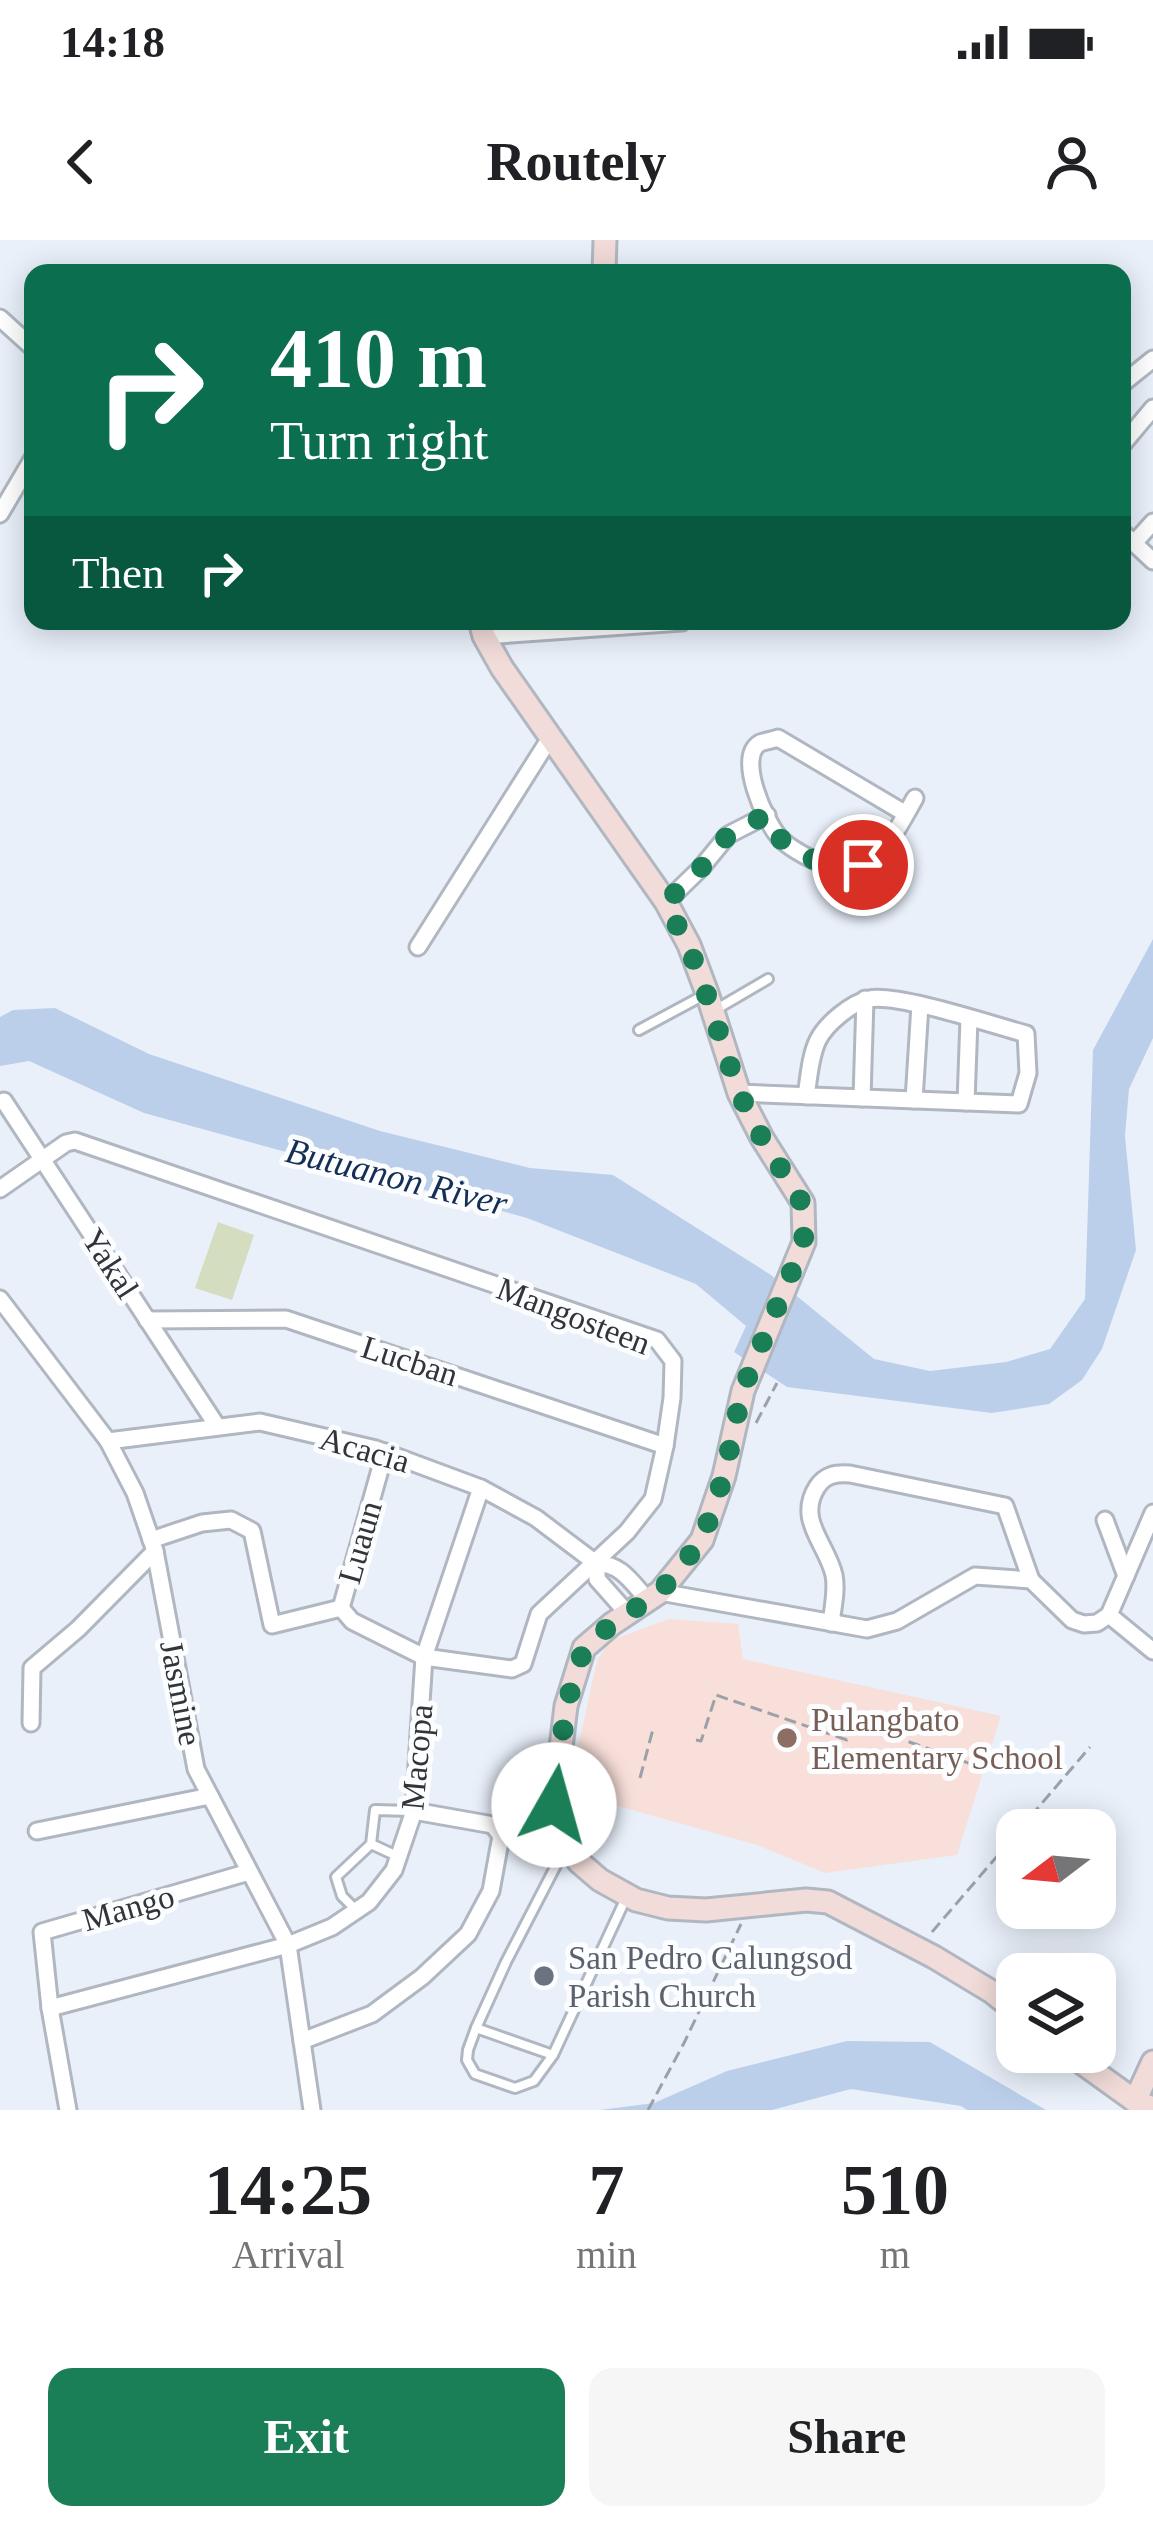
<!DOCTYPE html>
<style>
:root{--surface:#fff;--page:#f6f6f6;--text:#202124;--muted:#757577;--accent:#1a7e57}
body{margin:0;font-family:"Times New Roman",serif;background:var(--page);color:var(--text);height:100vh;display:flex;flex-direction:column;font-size:45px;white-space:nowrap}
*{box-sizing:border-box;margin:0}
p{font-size:39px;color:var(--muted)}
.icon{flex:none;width:66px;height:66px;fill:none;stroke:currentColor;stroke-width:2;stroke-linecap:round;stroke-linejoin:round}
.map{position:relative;height:1870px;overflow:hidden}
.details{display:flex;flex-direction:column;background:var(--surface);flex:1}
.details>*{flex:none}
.hud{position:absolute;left:24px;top:24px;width:1107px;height:366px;border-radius:24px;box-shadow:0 6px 30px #0003;background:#0b6e4f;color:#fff;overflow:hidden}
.needle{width:78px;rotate:254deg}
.buttons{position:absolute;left:996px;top:1569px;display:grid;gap:24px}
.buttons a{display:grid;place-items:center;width:120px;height:120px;border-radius:24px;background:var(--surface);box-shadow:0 6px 30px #0003;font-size:60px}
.pin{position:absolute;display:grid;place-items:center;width:102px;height:102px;color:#fff;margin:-51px;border:6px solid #fff;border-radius:50%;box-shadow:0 3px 12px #0007}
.me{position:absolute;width:132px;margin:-66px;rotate:7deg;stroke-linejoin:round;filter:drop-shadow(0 0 9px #0008)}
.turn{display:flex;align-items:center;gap:42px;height:252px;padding:0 48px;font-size:54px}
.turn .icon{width:156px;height:156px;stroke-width:2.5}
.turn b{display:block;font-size:84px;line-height:102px}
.then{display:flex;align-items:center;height:114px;padding:0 48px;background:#0003;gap:24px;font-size:45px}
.eta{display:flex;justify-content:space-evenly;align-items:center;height:204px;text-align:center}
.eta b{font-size:72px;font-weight:700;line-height:84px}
.primary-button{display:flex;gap:24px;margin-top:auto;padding:24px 48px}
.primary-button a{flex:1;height:138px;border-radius:24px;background:var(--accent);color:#fff;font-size:48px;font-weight:700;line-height:138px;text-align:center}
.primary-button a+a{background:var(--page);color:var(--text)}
.status{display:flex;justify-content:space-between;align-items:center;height:84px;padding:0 60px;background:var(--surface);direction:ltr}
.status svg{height:33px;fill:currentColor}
header{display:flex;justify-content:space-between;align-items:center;height:156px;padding:0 48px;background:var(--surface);font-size:54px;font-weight:700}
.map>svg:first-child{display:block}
</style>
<div class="status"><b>14:18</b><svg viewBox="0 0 49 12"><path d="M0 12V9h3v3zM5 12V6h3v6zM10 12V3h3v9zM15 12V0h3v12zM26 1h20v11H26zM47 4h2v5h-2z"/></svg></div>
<header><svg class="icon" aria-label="back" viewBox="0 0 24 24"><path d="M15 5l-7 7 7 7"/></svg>Routely<svg class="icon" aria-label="person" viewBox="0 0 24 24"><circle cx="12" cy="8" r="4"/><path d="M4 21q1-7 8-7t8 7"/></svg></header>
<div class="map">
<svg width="1153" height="1870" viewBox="0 0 1153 1870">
<rect width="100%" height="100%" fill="#e9f0fa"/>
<path fill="#f9dfda" d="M669,1379L738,1384L743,1419L1001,1476L957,1615L825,1633L757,1605L568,1552L597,1421L609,1401Z"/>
<path fill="#d4ddc0" d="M218,982L254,995L232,1060L195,1048Z"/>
<g fill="#bccfea">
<path d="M1153,699V798L1129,849L1125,896L1136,1010L1102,1109L1082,1140L1049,1164L992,1173L787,1147L734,1112L746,1086L696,1044L527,978L144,873L29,821L0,826V777L13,770L55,768L149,814L380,891L530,928L613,935L771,1035L874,1119L930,1131L1006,1122L1050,1109L1085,1059L1093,810Z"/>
<path d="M847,1801L930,1802L1046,1870H967L961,1866L851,1849L772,1870H600L654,1863L727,1831Z"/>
</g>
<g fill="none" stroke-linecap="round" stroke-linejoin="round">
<defs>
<g id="lane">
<path d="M715,770L768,739"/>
<path d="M639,790L706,754"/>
<path d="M371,1604L397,1616"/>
<path d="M565,1608L506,1722L476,1788L468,1810L467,1820L475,1834L515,1848L534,1841L553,1815L626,1658"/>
<path d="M357,1671L342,1656L336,1637L371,1604L375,1570L411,1571"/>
<path d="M476,1788L553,1815"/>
</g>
<g id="street">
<path d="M0,78L33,108"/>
<path d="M1122,144L1153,119"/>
<path d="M1122,205L1153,168"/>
<path d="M0,274L33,218"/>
<path d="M1122,292L1153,321"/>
<path d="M1135,302L1153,282"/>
<path d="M484,396L682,382"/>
<path d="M906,574L778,498C776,499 762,502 760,503C736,517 765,581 779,597C789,609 830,631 846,631C852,631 858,628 864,625C887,612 902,581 915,558"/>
<path d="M666,662L701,628L728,595L767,575"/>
<path d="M418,707L550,498"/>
<path d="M739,853L1019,864L1028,833L1026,794C993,785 897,753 869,759C851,763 826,784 818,800C810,816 809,838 806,856"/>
<path d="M862,858L865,759"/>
<path d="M914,860L920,765"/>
<path d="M4,861L217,1186"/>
<path d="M966,862L969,779"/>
<path d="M0,949L66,903L75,901L657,1100L673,1121L672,1158L665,1206L653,1259L627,1292L539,1374L523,1424L512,1429L424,1417L352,1381L341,1368L385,1212"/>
<path d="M0,1059L108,1201L135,1253L155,1311L196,1529L288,1705L312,1870"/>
<path d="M147,1080L286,1079L665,1206"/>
<path d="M108,1201L260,1182L376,1209L481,1248L536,1278L597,1324"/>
<path d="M1105,1280L1126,1336"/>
<path d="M151,1300L202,1283L231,1280L252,1291L272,1385L341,1368"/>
<path d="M597,1324C621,1323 632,1343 647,1359"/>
<path d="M597,1324V1339L628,1374"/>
<path d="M660,1352L867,1389L897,1381L975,1336L1031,1340L1072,1380L1084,1384L1097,1383L1109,1375L1153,1273"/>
<path d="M1109,1375L1153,1411"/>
<path d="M831,1383C833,1367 837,1350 834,1335C827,1304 796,1280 817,1247C825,1235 835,1233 850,1234L1005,1266L1031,1340"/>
<path d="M31,1483L32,1428L78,1389L155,1311"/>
<path d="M37,1591L210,1556"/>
<path d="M50,1768L288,1705L332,1687L369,1662L394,1630L414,1571L424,1417L481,1248"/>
<path d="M302,1801L372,1774L422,1737L468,1694L491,1651L501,1596L493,1585L414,1571"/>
<path d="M68,1870L50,1768L42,1692L249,1632"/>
</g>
<g id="secondary">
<path d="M604,33L605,0"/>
<path d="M480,381L484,396L502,428L666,662L689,705L707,753L739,853L762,898L803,963L804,1002L743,1151L724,1236L702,1300L660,1352L612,1384L584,1408L566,1466L554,1565L560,1595L579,1622L600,1640L636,1660L668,1668L706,1670L806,1660L828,1662L934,1717L992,1752L1017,1772"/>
<path d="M1067,1812L1135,1861L1153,1868"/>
<path d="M1135,1861L1153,1822"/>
</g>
</defs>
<use href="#lane" stroke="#b0b7c1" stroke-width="14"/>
<use href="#street" stroke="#b0b7c1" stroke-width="21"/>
<use href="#secondary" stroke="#b0b7c1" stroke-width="27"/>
<g stroke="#9ba1a8" stroke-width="3" stroke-dasharray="12 6" stroke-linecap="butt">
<path d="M756,1183L777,1143"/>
<path d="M696,1500L701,1501L716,1455L847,1500L853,1482L977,1526"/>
<path d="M640,1538L653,1489"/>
<path d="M1019,1590L1090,1507"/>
<path d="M932,1692L1017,1593"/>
<path d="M648,1870L684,1803L741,1684"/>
</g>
<use href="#lane" stroke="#fff" stroke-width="8"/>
<use href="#street" stroke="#fff" stroke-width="15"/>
<use href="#secondary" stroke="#f2dcd9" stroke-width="21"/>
</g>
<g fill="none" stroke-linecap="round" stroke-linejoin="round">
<path stroke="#1a7e57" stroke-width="21" stroke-dasharray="0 37.8" d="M554,1565L566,1466L584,1408L612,1384L660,1352L702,1300L724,1236L742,1151L804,1002L802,963L762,898L739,853L698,729L666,662L701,628L728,595L766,575L777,596L788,605L820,623L845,631L863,625"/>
</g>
<circle fill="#8d6e63" stroke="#fbfdff" stroke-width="4.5" cx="787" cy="1498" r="12"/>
<circle fill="#6b7280" stroke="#fbfdff" stroke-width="4.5" cx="544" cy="1736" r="12"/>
<g text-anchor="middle" stroke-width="10" stroke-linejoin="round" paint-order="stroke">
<g font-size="33" fill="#313438" stroke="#fbfdff">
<text transform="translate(111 1023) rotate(57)" y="12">Yakal</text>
<text transform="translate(574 1075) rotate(21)" y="12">Mangosteen</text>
<text transform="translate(410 1120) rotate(18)" y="12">Lucban</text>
<text transform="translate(365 1209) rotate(16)" y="12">Acacia</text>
<text transform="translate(359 1302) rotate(-74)" y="12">Luaun</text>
<text transform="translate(182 1453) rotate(79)" y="12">Jasmine</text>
<text transform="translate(416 1517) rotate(-85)" y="12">Macopa</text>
<text transform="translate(128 1667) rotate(-16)" y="12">Mango</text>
</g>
<g font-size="33" fill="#785e54" stroke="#fbfdff" text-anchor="start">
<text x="811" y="1491">Pulangbato<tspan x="811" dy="38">Elementary School</tspan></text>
</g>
<g font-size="33" fill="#5b616d" stroke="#fbfdff" text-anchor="start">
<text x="568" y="1729">San Pedro Calungsod<tspan x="568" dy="38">Parish Church</tspan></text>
</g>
<g font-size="36" font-style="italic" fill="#152f54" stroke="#fbfdff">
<text transform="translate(397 936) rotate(14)" y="13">Butuanon River</text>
</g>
</g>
</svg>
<div class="buttons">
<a><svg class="needle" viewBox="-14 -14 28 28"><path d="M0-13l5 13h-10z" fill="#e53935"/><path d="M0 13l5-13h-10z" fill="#757577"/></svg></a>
<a><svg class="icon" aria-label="layers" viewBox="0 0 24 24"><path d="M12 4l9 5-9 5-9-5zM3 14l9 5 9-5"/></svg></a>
</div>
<div class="pin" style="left:863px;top:625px;background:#d93025"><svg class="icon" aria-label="arrive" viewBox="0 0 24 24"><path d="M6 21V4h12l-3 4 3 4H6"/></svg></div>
<svg class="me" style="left:554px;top:1565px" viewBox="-20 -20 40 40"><circle r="19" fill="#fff"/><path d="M0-13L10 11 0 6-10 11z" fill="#1a7e57"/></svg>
<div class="hud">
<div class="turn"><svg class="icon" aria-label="right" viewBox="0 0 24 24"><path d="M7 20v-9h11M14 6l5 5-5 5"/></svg><div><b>410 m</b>Turn right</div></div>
<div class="then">Then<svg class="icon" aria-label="right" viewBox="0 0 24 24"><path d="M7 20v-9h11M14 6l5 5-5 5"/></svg></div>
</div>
</div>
<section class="details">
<div class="eta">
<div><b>14:25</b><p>Arrival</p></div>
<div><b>7</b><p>min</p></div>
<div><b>510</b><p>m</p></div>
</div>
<div class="primary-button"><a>Exit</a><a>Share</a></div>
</section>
